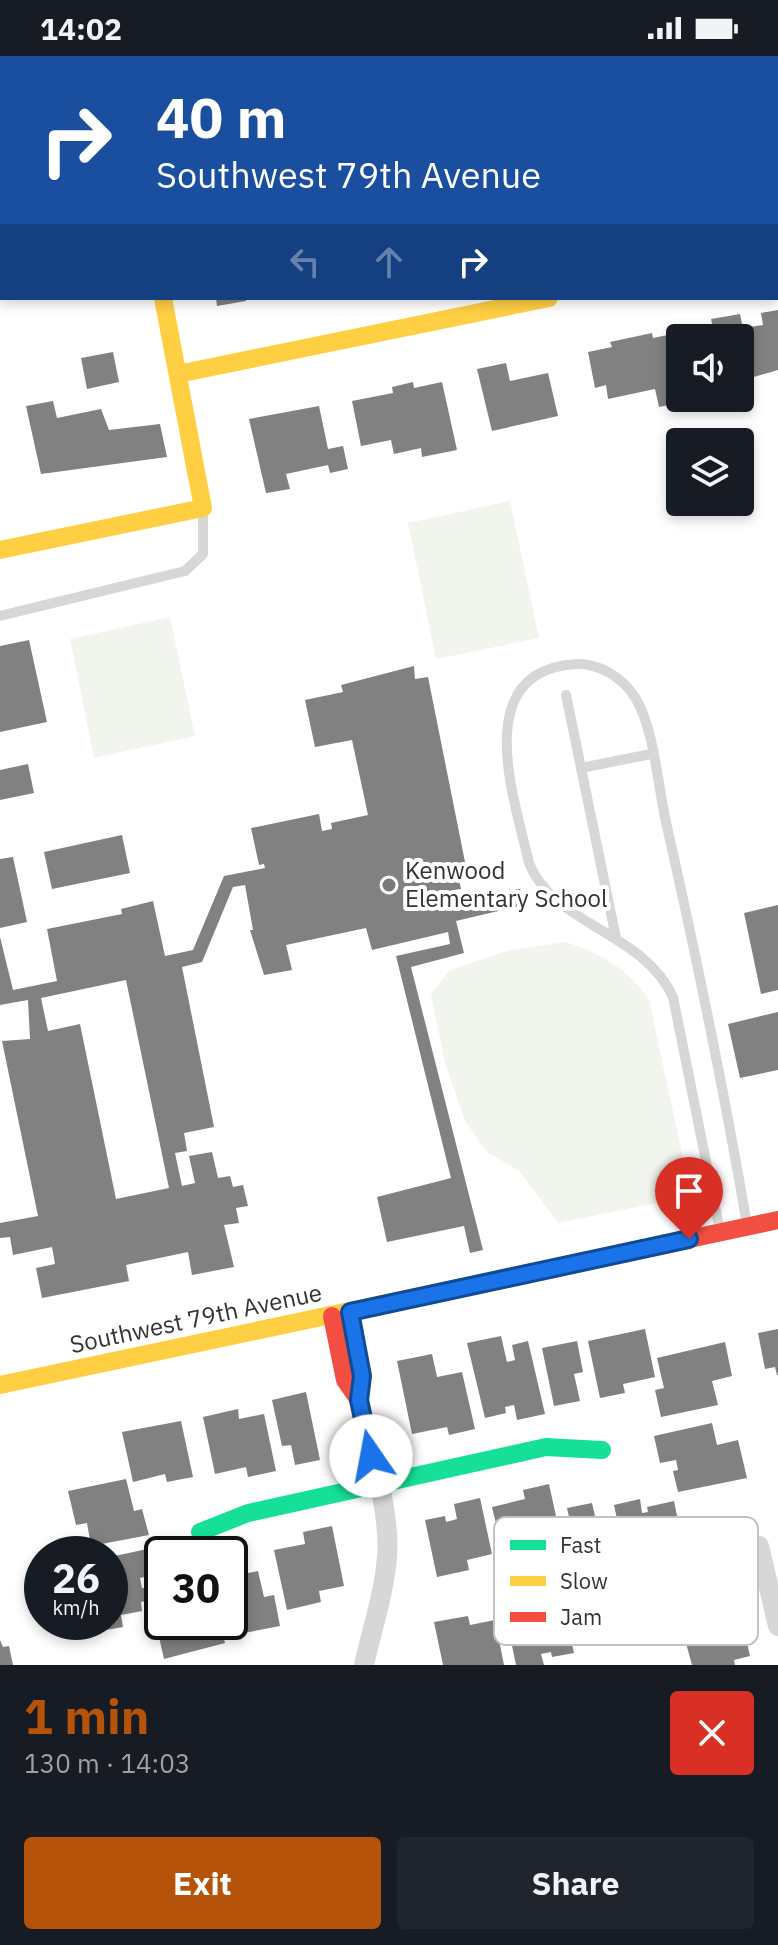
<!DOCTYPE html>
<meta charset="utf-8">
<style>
:root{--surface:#171b24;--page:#20242c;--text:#f1f3f6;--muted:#9ea1a6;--accent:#b45309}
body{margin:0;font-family:"IBM Plex Sans",sans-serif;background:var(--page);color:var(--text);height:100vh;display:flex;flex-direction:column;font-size:30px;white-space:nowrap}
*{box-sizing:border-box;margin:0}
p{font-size:26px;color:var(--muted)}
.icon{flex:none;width:44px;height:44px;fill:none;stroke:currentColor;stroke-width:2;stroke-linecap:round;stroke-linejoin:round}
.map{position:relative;height:1609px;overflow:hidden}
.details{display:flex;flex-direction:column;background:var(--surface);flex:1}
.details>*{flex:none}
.hud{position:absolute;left:0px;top:0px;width:778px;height:244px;box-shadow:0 4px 12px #0003;background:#1a4fa0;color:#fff;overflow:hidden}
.fabs{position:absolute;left:666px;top:268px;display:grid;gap:16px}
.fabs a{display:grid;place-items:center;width:88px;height:88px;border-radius:8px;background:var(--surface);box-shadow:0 4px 12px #0003;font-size:40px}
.speed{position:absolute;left:24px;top:1480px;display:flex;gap:16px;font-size:40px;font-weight:700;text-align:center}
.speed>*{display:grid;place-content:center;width:104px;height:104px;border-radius:50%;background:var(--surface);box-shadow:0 4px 12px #0003;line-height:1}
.speed small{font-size:20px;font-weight:400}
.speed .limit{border:4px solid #111;border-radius:12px;background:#fff;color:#111}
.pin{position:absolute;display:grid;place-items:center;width:68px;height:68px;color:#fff;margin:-82px -34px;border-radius:50% 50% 50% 0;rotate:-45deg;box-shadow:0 0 8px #0007}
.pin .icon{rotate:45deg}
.me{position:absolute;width:88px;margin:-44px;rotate:348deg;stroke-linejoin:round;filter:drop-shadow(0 0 6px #0008)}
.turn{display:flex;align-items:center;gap:28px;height:168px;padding:0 24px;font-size:36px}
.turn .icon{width:104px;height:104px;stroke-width:2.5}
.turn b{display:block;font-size:56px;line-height:68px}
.lanes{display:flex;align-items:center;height:76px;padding:0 24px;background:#0003;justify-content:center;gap:40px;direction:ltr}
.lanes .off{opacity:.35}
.round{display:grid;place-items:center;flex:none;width:84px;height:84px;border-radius:8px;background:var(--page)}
.summary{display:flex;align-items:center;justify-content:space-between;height:136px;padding:0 24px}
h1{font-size:48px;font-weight:700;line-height:60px;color:var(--accent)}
.button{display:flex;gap:16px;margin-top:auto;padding:16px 24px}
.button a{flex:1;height:92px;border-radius:8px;background:var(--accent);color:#fff;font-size:32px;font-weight:700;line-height:92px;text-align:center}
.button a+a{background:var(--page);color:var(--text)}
.status{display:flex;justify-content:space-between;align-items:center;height:56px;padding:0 40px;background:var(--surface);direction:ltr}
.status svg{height:22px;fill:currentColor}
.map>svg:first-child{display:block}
</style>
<div class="status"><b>14:02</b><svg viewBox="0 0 49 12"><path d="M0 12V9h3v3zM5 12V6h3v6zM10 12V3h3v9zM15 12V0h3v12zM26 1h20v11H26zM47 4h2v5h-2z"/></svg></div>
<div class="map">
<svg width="778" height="1609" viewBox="0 0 778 1609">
<rect width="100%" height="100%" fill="#fff"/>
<g fill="#f1f5ed">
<path d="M510,445L539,582L436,603L408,467Z"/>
<path d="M170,561L195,680L94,702L70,583Z"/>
<path d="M566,886C600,897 629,914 649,943L691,1140L558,1167L519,1115L487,1096L465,1065L445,1007L431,938L450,914L507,895Z"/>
</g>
<g fill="#818181" fill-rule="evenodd">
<path d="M216,242H246V245L217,250Z"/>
<path d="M778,254V314L740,325V282H715L711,263L740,258L743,272L763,269L761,257Z"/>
<path d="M652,277L653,282L673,278L680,313V342L687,345L659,351L655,333L608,343L606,329L595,332L588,296L612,291L610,286Z"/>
<path d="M113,296L119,326L87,333L81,302Z"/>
<path d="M506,307L510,325L548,317L558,360L492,375L477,313Z"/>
<path d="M413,326L414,332L442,326L457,394L422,401L421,392L394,398L391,384L361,390L352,345L393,337L392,331Z"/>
<path d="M53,345L57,362L101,353L109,374L160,368L167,401L41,418L26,350Z"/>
<path d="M319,350L328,393L343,390L348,413L330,417L328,409L286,418L290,433L266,437L249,363Z"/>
<path d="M29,584L47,666L0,676V590Z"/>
<path d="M414,610L415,623L428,621L467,816L458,818L461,833L454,834L456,845L520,833L528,848L456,865L464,897L411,911L483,1194L470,1197L464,1170L387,1186L377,1141L451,1122L396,900L450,888L448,876L372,894L366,872L286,889L292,914L264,919L250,874H253L245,829L233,831L202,906L182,911L214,1071L184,1077L187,1095L175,1097L182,1130L195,1127L189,1100L212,1096L218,1122L230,1120L233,1131L243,1129L248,1150L236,1152L239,1167L224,1169L234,1211L192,1219L188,1196L126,1209L129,1225L42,1242L36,1212L55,1208L52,1191L13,1199L10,1181L0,1182V1167L38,1160L2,985L30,983L28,944L0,949V881L13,934L57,925L47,873L122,858L121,853L153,845L165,900L193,894L224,820L265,812L264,808L259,809L251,772L319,758L322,775L332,773L331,767L368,759L352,684L315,691L305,644L343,636L341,629ZM126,924L169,1132L116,1143L80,968L48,975L41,942Z"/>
<path d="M28,708L34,737L0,744V714Z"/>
<path d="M122,779L130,817L52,833L44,796Z"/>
<path d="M13,801L27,866L0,872V803Z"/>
<path d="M778,849V934L761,938L744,857Z"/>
<path d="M778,956V1014L740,1022L728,968Z"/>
<path d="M645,1273L655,1321L623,1328L625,1337L600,1342L588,1285Z"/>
<path d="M778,1273V1319H777L775,1311L765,1313L758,1277Z"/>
<path d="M501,1280L507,1306L515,1304L512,1289L528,1285L545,1358L517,1364L514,1349L505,1351L506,1357L485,1362L467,1287Z"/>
<path d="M577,1285L583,1316L574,1318L580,1345L554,1350L542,1292Z"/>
<path d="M725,1286L732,1320L712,1325L718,1349L661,1361L655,1334L664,1332L657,1302Z"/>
<path d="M432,1298L437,1321L462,1316L475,1373L449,1379L447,1371L412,1378L397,1305Z"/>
<path d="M306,1336L320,1404L295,1409L291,1389L282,1390L272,1344Z"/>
<path d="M238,1353L239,1363L264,1358L276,1415L248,1421L246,1411L215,1418L203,1361Z"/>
<path d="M181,1365L193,1421L167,1426L165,1418L133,1426L122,1376Z"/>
<path d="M712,1367L717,1389L738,1384L747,1422L678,1436L673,1415L678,1414L676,1404L660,1407L654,1380Z"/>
<path d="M126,1423L134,1455L142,1453L149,1479L91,1490L87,1467L76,1469L68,1435Z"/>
<path d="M549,1428L561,1483L536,1490L541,1513L509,1521L492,1451L525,1443L523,1434Z"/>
<path d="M480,1442L492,1498L467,1504L469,1514L437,1521L425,1464L445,1460L446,1466L457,1463L454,1448Z"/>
<path d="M640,1443L642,1457L648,1456L647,1451L674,1445L684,1494L656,1500L659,1512L629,1519L614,1449Z"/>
<path d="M592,1447L598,1473L607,1472L614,1503L580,1510L567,1452Z"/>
<path d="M332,1470L344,1530L319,1535L321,1546L287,1554L274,1494L305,1488L303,1476Z"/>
<path d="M152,1492L158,1518L140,1522L142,1532L149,1531L152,1544L141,1546L142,1555L121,1559L123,1571L100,1575L98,1566H110V1501Z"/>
<path d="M258,1515L264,1541L274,1539L280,1570L244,1577L232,1520Z"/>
<path d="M559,1528L574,1597L552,1601L551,1596L541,1598L544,1609H516L506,1561L525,1557L520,1537Z"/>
<path d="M162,1553V1566H220L225,1587L164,1603L153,1555Z"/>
<path d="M468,1560L470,1569L495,1564L504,1609H443L434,1566Z"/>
<path d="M744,1574L750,1600L734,1604L735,1609H692L686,1587Z"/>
<path d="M0,1584L3,1591L9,1590L13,1609H0Z"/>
</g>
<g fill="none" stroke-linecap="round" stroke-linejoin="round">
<g stroke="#d7d7d7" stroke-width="10">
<path d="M0,560L185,515L203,498V456"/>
<path d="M566,639L616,882"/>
<path d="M581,712L651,698"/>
<path d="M720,1175L673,941C643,875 554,870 529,807C515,744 468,615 576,608C599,607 624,622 636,643C654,673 658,730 666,766C696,899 724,1034 747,1169"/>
</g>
<g stroke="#d7d7d7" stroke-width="20">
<path d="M114,0L115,2"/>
<path d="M727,0L728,2"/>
<path d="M192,2L201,0"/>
<path d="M0,129H2"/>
<path d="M359,1344C369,1391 391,1454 387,1501C384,1538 372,1573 364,1609"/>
<path d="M759,1490L778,1570"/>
</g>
<path stroke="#16e098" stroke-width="18" d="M200,1476L248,1457L546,1391L602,1394"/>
<g stroke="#ffcf43" stroke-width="18">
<path d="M178,318L549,242"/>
<path d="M0,494L203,452L163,242"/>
<path d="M0,1329L605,1201"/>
</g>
<g stroke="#f24e42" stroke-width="18">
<path d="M605,1201L778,1164"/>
<path d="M332,1260L345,1324L359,1344L362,1320L350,1256"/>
</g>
</g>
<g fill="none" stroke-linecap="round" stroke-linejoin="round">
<defs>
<path id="route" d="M371,1400L359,1344L362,1320L350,1256L689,1183"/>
</defs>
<use href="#route" stroke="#114b97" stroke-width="20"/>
<use href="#route" stroke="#1a73e8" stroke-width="14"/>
</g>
<circle fill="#7a7a7a" stroke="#fff" stroke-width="3" cx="389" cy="829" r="8"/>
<g text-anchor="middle" stroke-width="8" stroke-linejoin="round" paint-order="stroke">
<g font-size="24" fill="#333" stroke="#fff" text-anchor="start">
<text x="405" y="823">Kenwood<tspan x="405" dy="28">Elementary School</tspan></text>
</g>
<g font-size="24" fill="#333" stroke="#fff">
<text transform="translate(196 1263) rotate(-12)" y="8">Southwest 79th Avenue</text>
</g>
</g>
<rect x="494" y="1461" width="264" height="128" rx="12" fill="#fff" stroke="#c2c2c2" stroke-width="2"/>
<rect x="510" y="1484" width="36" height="10" fill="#16e098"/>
<rect x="510" y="1520" width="36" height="10" fill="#ffcf43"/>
<rect x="510" y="1556" width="36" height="10" fill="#f24e42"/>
<g font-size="22" fill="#333">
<text x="560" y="1497">Fast</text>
<text x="560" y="1533">Slow</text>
<text x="560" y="1569">Jam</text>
</g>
</svg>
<div class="fabs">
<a><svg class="icon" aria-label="sound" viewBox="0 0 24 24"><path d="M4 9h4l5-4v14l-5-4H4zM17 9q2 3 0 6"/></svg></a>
<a><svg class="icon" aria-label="layers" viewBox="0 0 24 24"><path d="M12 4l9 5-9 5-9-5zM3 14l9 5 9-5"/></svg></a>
</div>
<div class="speed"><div>26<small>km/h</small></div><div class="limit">30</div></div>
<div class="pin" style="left:689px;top:1183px;background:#d93025"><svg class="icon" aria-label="arrive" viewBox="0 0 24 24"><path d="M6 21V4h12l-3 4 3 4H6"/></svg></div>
<svg class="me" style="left:371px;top:1400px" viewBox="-20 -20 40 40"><circle r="19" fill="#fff"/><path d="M0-13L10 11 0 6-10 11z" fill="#1a73e8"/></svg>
<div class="hud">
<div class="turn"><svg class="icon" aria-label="right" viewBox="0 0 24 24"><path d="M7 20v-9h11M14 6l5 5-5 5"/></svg><div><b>40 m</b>Southwest 79th Avenue</div></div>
<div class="lanes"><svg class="icon off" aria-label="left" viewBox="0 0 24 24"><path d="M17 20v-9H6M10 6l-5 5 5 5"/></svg><svg class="icon off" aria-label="ahead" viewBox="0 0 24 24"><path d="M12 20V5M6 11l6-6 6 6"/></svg><svg class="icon" aria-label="right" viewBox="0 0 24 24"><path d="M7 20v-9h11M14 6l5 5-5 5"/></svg></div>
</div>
</div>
<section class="details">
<div class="summary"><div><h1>1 min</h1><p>130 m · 14:03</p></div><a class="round" style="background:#d93025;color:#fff"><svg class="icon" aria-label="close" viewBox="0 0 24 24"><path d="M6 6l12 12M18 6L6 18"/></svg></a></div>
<div class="button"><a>Exit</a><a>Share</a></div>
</section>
